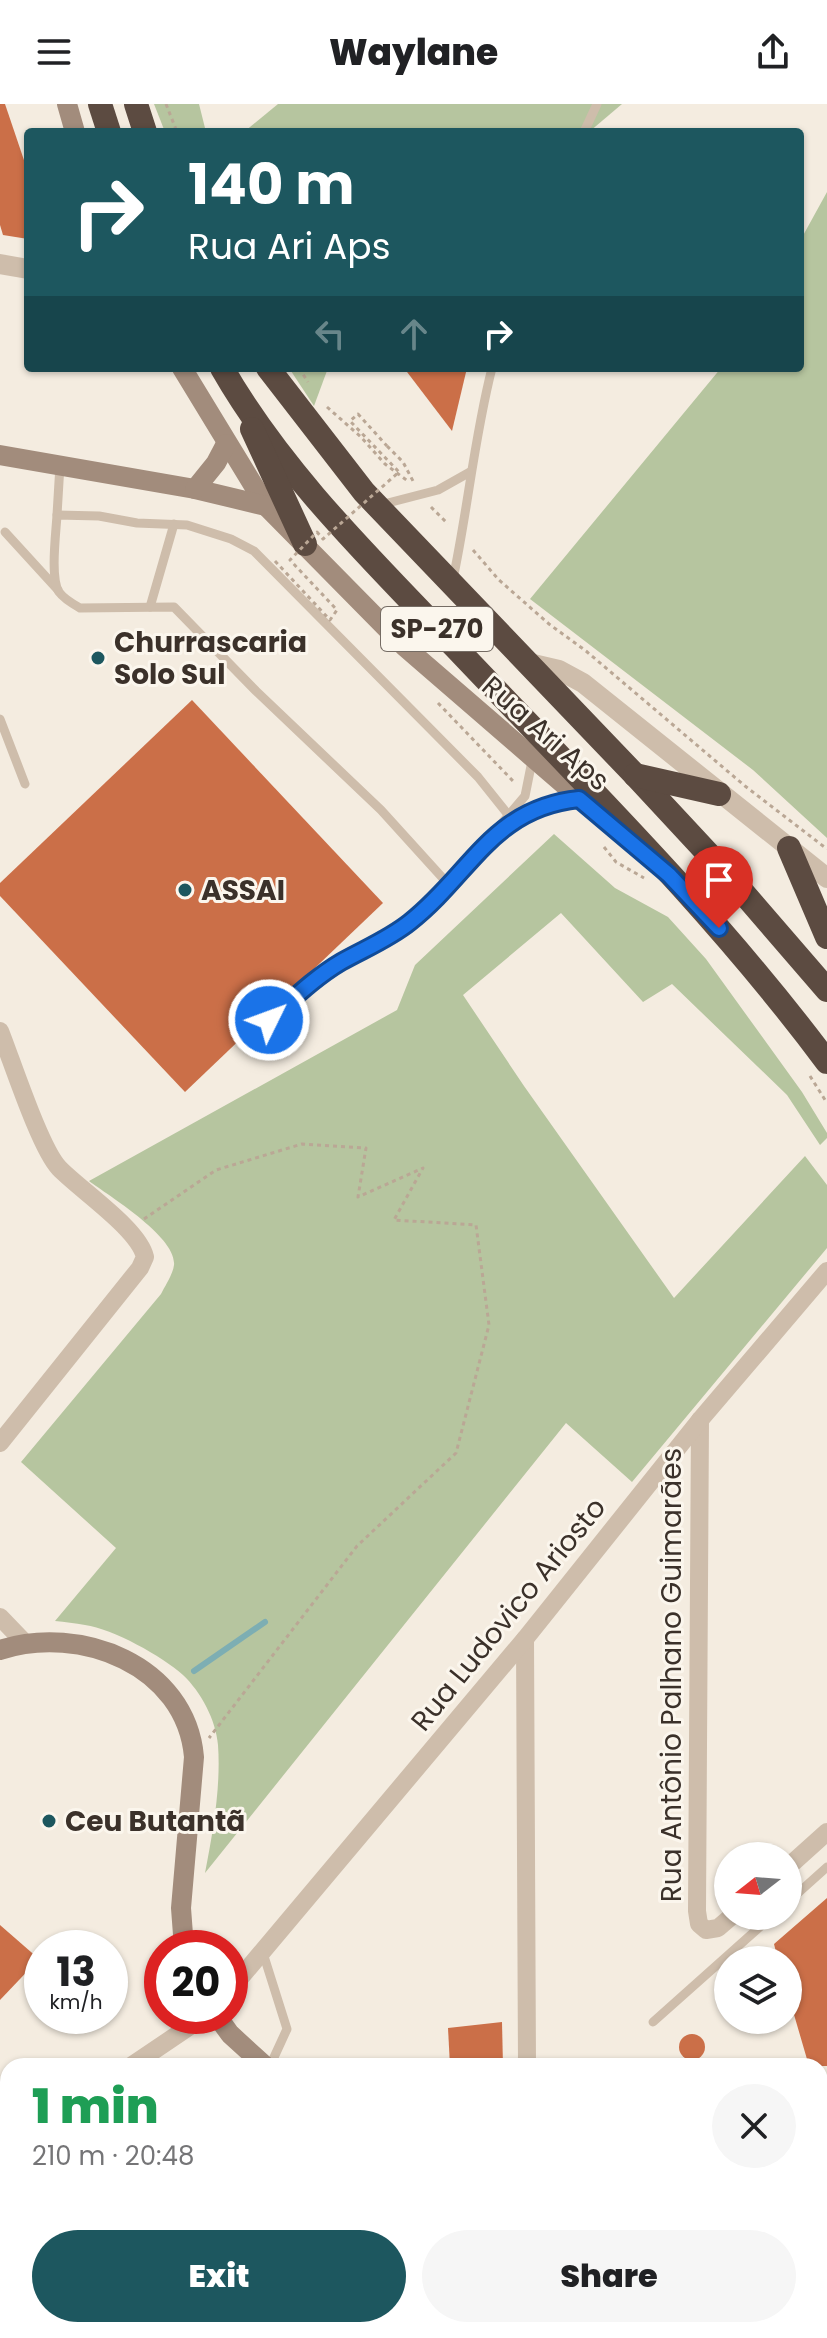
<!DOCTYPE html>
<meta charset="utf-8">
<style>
:root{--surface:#fff;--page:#f6f6f6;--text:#202124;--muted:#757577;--accent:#1d575f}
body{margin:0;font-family:Poppins,sans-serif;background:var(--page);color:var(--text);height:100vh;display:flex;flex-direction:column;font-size:30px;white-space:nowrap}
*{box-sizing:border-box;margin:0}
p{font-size:26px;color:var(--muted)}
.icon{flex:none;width:44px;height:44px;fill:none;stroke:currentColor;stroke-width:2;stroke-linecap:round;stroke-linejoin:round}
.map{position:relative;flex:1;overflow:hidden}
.sheet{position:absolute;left:0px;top:1954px;width:828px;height:280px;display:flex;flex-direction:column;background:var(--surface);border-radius:24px 24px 0 0;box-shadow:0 2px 6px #0004}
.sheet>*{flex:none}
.banner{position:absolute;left:24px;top:24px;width:780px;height:244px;border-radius:8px;box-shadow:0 2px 6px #0004;background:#1d575f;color:#fff;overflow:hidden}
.needle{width:52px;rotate:253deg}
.controls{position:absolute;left:714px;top:1738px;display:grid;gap:16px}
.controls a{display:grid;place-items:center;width:88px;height:88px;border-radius:50%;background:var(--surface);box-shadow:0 2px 6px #0004;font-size:40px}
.speed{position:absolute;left:24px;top:1826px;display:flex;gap:16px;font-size:40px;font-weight:700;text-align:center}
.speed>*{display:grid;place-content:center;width:104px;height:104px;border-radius:50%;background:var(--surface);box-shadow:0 2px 6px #0004;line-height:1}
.speed small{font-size:20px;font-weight:400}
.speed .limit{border:12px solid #d22;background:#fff;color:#111}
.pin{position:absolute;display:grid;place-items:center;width:68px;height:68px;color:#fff;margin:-82px -34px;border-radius:50% 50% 50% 0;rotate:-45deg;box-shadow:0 0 8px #0007}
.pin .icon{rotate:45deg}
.me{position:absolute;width:88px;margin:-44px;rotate:48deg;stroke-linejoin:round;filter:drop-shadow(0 0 6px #0008)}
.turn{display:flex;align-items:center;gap:28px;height:168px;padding:0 32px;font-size:36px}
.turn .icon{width:104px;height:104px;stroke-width:2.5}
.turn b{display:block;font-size:56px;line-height:68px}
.lanes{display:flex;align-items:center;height:76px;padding:0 32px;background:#0003;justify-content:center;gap:40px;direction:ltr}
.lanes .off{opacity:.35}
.round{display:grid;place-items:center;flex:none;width:84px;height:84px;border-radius:42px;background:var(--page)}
.head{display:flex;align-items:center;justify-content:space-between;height:136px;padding:0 32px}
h1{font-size:48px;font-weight:800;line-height:60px;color:#1e9e55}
.button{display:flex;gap:16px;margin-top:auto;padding:16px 32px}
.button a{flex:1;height:92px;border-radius:48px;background:var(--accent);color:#fff;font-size:32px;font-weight:800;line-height:92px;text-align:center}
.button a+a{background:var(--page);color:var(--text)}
header{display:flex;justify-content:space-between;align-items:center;height:104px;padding:0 32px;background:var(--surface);font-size:36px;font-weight:800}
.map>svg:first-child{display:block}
</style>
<header><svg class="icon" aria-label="menu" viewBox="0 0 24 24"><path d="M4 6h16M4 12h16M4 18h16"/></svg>Waylane<svg class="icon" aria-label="share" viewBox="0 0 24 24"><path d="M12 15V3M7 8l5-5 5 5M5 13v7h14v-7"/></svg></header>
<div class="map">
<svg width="827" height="2234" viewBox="0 0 827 2234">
<rect width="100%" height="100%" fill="#f4ece0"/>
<g fill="#b6c59f">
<path d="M154,0H199L206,28H165Z"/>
<path d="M278,0H622L589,28H244Z"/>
<path d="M827,88V734L753,666L530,495L721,264H800V137Z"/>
<path d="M289,264H328L314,302Z"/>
<path d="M554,730L615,784L668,813L706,855L802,988L827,1029V1034L820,1041L787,991L672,880L643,898L561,809L463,891L524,982L674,1194L805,1052L827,1081V1144L632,1378L566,1319L205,1769C213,1728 221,1683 218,1641C216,1616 201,1588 183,1571C162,1552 113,1525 85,1521C75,1519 65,1518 55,1517L116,1444L21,1358L161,1190C165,1182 173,1170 174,1161C177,1133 109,1092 89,1077L397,906L415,861Z"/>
</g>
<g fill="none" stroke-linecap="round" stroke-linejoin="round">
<path stroke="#7daeb3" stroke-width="6" d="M194,1567L265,1518"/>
</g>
<g fill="#cb6f48">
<path d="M0,0H5L28,68V135L3,131L0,121Z"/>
<path d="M404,264H467L452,327Z"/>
<path d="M192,596L383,799L185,988L0,792V779Z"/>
<path d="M827,1794V1962H809L788,1890V1856H778L774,1840Z"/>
<path d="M0,1821L39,1855L0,1896Z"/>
<path d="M502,1918L503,1962H450L448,1924Z"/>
<circle cx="692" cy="1943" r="13"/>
</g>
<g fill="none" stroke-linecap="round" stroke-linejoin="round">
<g stroke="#baa795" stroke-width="3" stroke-dasharray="4 4" stroke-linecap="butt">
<path d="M166,0L177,28"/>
<path d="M299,264L308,278"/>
<path d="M327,303L361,333L385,360L409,378"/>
<path d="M387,342L403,358L413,377"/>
<path d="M431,403L448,420"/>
<path d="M473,446L499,476L549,520L586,547L745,682L827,745"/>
<path d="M438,599L513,677"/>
<path d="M604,743L616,758L644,774"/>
<path d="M810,972L827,999"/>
<path d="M144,1115L216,1066L302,1040L366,1044L358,1093L423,1064L394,1116L476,1121L489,1221L456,1349L357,1442L209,1634"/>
</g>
<g stroke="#cebdab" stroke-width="9">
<path d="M584,28L597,0"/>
<path d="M380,401L438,386L470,368"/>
<path d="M57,411L60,361"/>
<path d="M5,428L58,486"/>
<path d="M453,475C468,405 474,334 492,264"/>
<path d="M150,503L174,420"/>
<path d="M0,615L25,680"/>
<path d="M514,718L478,673L254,447L231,435L187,421L137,419L99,412L57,411C56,429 50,474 59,488C64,495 73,500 80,504L174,503L256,587L381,706L449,781L525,692L532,657"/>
<path d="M496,732C525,710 541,699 579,695"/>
<path d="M269,916L311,878L410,818L449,781"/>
<path d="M788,1798L827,1763"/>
<path d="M263,1849L287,1925L270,1962"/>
<path d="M653,1918L772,1812"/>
</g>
<g stroke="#cebdab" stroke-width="18">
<path d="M0,927C12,957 40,1044 59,1064C80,1086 139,1125 145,1153L140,1164L0,1339"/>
<path d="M700,1316L697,1807L699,1820L706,1826L718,1824L732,1812"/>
<path d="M0,1513L25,1539"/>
<path d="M525,1535L527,1962"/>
<path d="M788,1763L827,1728"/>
<path d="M230,1886L525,1535L700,1316L827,1167"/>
<path d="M131,1962L205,1912"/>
<path d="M526,2234L543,2226"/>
</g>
<g stroke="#cebdab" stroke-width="20">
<path d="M0,160L28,165"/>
<path d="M529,559L559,566L583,579L827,774"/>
<path d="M24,2234L36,2226"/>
</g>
<g stroke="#a28c7c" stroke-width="20">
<path d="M67,0L75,28"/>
<path d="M182,264L266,402L405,543L620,729"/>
<path d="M0,351L195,385L266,402"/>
<path d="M195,385L216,359L226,340"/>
<path d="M0,1546C80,1520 186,1561 194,1653L181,1804L184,1844"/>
<path d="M217,1912L230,1930L265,1962"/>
<path d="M740,2234L742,2226"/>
</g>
<g stroke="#5c4b41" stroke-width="24">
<path d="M100,0L109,28"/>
<path d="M136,0L145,28"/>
<path d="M222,264C282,369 372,456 455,543C583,678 716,809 827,958"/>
<path d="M268,264L364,388L635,671L727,770L827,886"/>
<path d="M252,325L305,440"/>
<path d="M635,671L719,690"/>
<path d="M789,744L827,833"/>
</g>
<path stroke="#baa795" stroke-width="3" stroke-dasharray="4 4" stroke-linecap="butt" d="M275,457L330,516L337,506L290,456L317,428L323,435L399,368L350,317L358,310L387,342"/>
</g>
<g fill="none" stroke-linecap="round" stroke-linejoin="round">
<defs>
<path id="route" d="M269,916C292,896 314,874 341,858C364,845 389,835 410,818C471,770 492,704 579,695L669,771L719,824"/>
</defs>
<use href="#route" stroke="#114b97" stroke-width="20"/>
<use href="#route" stroke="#1a73e8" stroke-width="14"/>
</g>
<g fill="#1d575f" stroke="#fbf6ed" stroke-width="3">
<circle cx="98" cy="554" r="8"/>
<circle cx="185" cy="786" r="8"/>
<circle cx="49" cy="1717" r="8"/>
</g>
<g text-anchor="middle" stroke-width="6" stroke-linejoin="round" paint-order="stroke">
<rect fill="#fbf6ed" stroke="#756c64" stroke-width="2" x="381" y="503" width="112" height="44" rx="6"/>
<g font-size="26" font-weight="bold" fill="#3b312a">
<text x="437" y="534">SP-270</text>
</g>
<g font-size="28" font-weight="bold" fill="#3b312a" stroke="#fbf6ed" text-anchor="start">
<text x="114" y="548">Churrascaria<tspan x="114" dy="32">Solo Sul</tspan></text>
<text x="201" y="796">ASSAI</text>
<text x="65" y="1727">Ceu Butantã</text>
</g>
<g font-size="28" fill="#3b312a" stroke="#fbf6ed">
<text transform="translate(546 629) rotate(41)" y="10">Rua Ari Aps</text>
<text transform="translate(508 1510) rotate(-51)" y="10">Rua Ludovico Ariosto</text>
<text transform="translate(671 1571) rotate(-90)" y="10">Rua Antônio Palhano Guimarães</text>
</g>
</g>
</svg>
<div class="controls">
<a><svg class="needle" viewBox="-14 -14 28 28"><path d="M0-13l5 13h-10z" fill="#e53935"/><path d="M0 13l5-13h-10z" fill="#757577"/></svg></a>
<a><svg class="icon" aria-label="layers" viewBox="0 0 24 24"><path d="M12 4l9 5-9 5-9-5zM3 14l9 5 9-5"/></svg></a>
</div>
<div class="speed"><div>13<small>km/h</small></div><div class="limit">20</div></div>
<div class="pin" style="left:719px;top:824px;background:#d93025"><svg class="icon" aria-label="arrive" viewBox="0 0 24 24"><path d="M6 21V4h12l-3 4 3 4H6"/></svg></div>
<svg class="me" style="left:269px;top:916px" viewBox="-20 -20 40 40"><circle r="17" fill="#1a73e8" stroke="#fff" stroke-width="3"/><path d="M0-11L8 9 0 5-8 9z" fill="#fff"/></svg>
<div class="banner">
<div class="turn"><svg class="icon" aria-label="right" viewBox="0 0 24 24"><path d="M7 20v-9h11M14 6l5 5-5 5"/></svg><div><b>140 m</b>Rua Ari Aps</div></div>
<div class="lanes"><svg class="icon off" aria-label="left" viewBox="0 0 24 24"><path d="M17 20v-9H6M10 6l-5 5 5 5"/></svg><svg class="icon off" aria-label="ahead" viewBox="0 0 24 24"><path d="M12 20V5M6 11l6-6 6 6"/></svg><svg class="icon" aria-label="right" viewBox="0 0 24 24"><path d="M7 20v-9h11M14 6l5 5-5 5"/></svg></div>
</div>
<section class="sheet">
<div class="head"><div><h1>1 min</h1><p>210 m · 20:48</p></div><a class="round"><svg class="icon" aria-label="close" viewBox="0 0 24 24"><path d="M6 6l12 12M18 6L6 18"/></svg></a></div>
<div class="button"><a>Exit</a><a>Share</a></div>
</section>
</div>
